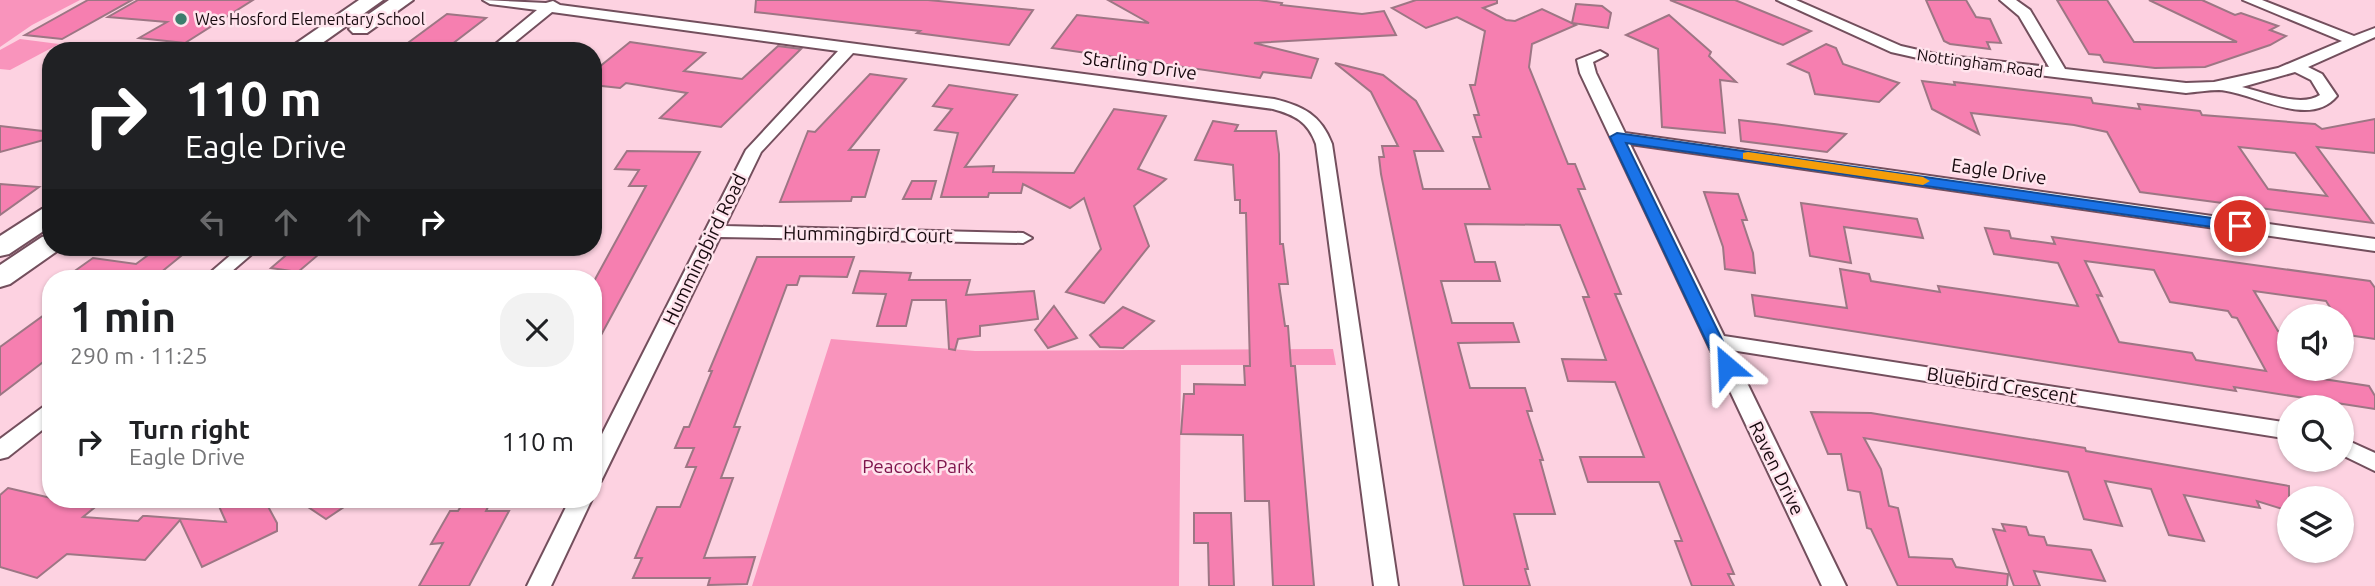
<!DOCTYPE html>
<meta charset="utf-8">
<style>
:root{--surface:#fff;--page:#f2f2f2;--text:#202124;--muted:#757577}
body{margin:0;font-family:Ubuntu,sans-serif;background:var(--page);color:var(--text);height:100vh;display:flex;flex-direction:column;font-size:26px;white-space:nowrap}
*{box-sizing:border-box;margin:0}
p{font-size:23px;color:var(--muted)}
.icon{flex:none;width:38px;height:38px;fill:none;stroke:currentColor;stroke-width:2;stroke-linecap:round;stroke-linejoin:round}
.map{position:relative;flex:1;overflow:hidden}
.drawer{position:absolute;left:42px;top:270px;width:560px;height:238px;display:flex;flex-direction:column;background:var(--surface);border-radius:28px;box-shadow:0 2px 5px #0004}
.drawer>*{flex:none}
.hud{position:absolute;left:42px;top:42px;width:560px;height:214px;border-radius:28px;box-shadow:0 2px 5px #0004;background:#202124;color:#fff;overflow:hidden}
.tools{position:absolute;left:2277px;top:304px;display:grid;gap:14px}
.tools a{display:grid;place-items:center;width:77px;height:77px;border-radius:50%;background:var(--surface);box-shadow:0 2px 5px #0004;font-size:35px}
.pin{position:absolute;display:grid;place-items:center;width:60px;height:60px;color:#fff;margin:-30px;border:4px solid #fff;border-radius:50%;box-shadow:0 2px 7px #0007}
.me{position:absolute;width:77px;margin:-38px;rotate:334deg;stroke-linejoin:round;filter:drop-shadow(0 0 5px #0008)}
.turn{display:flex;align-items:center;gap:24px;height:147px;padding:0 28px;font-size:32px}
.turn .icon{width:91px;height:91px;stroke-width:2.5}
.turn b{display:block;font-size:49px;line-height:60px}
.lanes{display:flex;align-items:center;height:66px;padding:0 28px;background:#0003;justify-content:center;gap:35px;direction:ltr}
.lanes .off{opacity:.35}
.round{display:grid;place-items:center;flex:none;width:74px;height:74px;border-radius:28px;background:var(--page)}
.summary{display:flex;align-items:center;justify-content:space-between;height:119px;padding:0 28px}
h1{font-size:42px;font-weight:600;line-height:52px}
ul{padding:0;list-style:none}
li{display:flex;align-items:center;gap:21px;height:105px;padding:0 28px}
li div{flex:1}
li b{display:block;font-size:26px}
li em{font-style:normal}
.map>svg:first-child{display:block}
</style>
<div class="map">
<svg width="2375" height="586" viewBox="0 0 2375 586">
<rect width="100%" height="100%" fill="#fdd2e1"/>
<g fill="#f994bc">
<path d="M0,0H80L32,25L0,47Z"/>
<path d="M20,39L59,44L10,70L0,69V50Z"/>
<path d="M831,339L975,351L1333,349L1336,365H1181L1179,586H752Z"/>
</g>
<g fill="#f67fb0" stroke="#9d7684" stroke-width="2" fill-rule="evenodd">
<path d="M88,0H132L62,39L25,35Z"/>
<path d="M138,0H253L185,43L139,38L167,22L108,17Z"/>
<path d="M756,0H928L1033,10L1009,45L917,33L920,31L755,12Z"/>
<path d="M1108,0H1259L1282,3L1281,5L1362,14L1384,11L1396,35L1254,43L1318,59L1311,78L1263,72L1260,78L1052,48L1077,15L1149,23Z"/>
<path d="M1416,0H1497V3L1483,8L1506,20L1515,21L1542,9L1576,25L1532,44L1529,67L1568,164H1575L1585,189H1578L1621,294H1615L1734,574H1728L1734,586H1692L1675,541H1682L1659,482H1588L1580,457H1644L1615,382L1568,381L1562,359L1606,360L1583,297H1589L1560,225L1465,224L1475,262H1495L1500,281H1441L1452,323H1513L1519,342L1458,343L1470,388H1525L1532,411H1527L1543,460H1540L1555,514H1514L1528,569H1525L1530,586H1464L1381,174L1379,157H1384L1382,146H1398L1371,92L1335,63L1383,75L1416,101L1443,151H1414L1423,189H1490L1473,137H1481L1474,115H1479L1470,85H1475L1485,31L1457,17L1426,28L1392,8Z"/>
<path d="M1670,0H1735L1811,31L1783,45Z"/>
<path d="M1926,0H1966L1976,17L1990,19L2001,43L1987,42L1990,49L1950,44L1944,41Z"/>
<path d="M2057,0H2107L2134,42H2237L2149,0H2202L2235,15L2241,13L2278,26L2270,30L2286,36L2270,45L2205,67L2155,68L2104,62L2100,55L2089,54Z"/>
<path d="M1576,4L1602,6L1611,13L1608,28L1572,23Z"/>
<path d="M447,14L486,18L443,51H397Z"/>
<path d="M1669,15L1711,52L1709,56L1736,82L1720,80L1725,133L1662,127L1658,49L1626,35Z"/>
<path d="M630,42L705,53L684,71L742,79L778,46L801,49L721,127L660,118L687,93L626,83L620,88L593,85V72Z"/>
<path d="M1826,44L1836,48L1843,64L1899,83L1879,102L1815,94L1809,73L1788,64Z"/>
<path d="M870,74L906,79L849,150H879L865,197H852L851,201L780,202L808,131L815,132Z"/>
<path d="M1922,81L1955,85L1954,82L2091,98L2093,103L2140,109L2138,104L2200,111L2202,115L2315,124L2322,129L2375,119V153L2317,147L2373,223L2140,192L2107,132L2074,125L1971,113L1979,134L1932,109ZM2239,147L2295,153L2327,196L2268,189Z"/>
<path d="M949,85L1017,95L965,167L994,166L993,172L1074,173L1114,109L1166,116L1138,169L1166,179L1134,206L1149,246L1104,303L1066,292L1101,249L1084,198L1070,208L1023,184L1021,193H989L988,197H941L958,133L935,130L952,109L933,106Z"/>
<path d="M1739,120L1774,124L1846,134L1827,152L1741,141Z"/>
<path d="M1213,121L1238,125L1235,131H1276L1279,154L1280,244H1283L1288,284H1279L1285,326H1288L1291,366H1295L1314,586H1273L1269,501H1245L1243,435L1181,434L1184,394H1194V384L1245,385L1244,366H1250L1246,213H1240V200H1235L1233,165L1195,160Z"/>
<path d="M0,126L51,132V138L0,152Z"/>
<path d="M627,151L700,152L593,350V283L646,186H629L639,170L615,169Z"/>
<path d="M912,181H936L931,199H903Z"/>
<path d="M0,184L39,187L0,215Z"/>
<path d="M1704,192L1738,194L1747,220H1742L1753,253L1755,273L1725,269L1723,247Z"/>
<path d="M1801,203L1917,219L1923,238L1844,227L1851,263L1810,256Z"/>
<path d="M1985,228L2009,231L2011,238L2055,244L2052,237L2370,281L2375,288V339L2348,335L2342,325V317H2336L2326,301L2254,291L2278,331L2289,333V369H2294L2297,375L2369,386L2375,396V409L2234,387L2236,391L1755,316L1752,295L1847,308L1840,269L1869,274L1871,281L1940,292L1938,286L2078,306L2058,263L1994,254ZM2085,261L2154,270L2170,302L2228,311L2232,317L2237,318L2266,371L2196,360L2192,353L2119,342L2097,295L2102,296Z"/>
<path d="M159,247H192L154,278H93L69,275L93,258L136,264Z"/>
<path d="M291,251L318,255L298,272L271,268Z"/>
<path d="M757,257H854L847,277L800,276L797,285H787L734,427H740L721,478H733L704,558L755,557L747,584L708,585L710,578H633L642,558H635L657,507H680L696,467H686L694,448H675L684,427H689L712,371H709Z"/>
<path d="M860,271L911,273L909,280H970L966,295L1034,291L1038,319L980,326V336L958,339L955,350L949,349L946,300H912L906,326H877L886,294L853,293Z"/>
<path d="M1054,306L1077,338L1048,348L1035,330Z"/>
<path d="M1123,307L1154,321L1123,348L1100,347L1090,335Z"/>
<path d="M51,310V356L0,395V347Z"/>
<path d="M1811,412L1871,413L2085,448L2086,451L2289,486V511L2257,501L2260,508L2184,495L2204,541L2169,535L2151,489L2105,481L2122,526L2084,519L2068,472L1864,438L1881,469L1889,506L1898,508L1909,557L1952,559L1956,567L2008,574L2007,586H1898L1871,529L1867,528L1860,492L1848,490L1841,454H1828Z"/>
<path d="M8,488L94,508L83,517L138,521L143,516H147L226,522L218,504L230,499H264L277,523V531L202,567L180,520L145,560L67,554L37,578L0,567V495Z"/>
<path d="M296,499H356L326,519Z"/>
<path d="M464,501H491L486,511H509L469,586H419L443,543L431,544L450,511H458Z"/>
<path d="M1194,513H1231L1234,586H1209L1208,543H1194Z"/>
<path d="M2002,524L2026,527L2029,535L2044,537L2047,545L2091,550L2105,581L2034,571L2040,586H2014L1993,529L2005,531Z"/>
</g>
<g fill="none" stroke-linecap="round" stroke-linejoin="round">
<defs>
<g id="minor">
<path d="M483,0L546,3L553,1L560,5L1274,99C1303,106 1321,115 1332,144L1398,586H1374L1316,144C1308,122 1295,115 1273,109L853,53L761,152L725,226L1023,233L1032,238L1023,243L720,237L604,475L601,481L593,483V452L746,150L838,51L552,12L504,51H487L537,10L490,4Z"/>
<path d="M1777,0H1796L1901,46L1940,55L2049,67L2019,16L2000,0H2016L2030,10L2065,69L2186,83L2214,82L2278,68L2342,41L2243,0H2262L2354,36L2375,28V37L2308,67L2322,74L2337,96C2309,130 2253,92 2219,90C2208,90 2197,92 2186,93L1940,63L1891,52ZM2295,72L2311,80L2320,95C2301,108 2264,92 2242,87Z"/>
<path d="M1600,51L1607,55L1593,62L1596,73L1625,133L2375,239V251L1630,144L1724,336L2289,423V439L1731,350L1846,586H1822L1580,73L1577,60Z"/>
<path d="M240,247H260L224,278H204Z"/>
<path d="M51,405V423L8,457L0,459V439L43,407Z"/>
<path d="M2342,438L2375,453V471L2342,455Z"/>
<path d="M570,499H592L551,586H527Z"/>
</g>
<g id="secondary">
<path d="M359,0H383L311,51H285Z"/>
<path d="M389,0H413L367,33H353L349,29L353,25Z"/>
<path d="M51,206V226L9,254L0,256V236L42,209Z"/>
<path d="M51,235V247H62L60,249L10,284L0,287V265L42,237Z"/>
</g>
</defs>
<use href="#minor" stroke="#734f5d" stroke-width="4"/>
<use href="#secondary" stroke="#734f5d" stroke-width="4"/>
<use href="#minor" fill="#fff" fill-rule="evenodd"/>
<use href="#secondary" fill="#fff" fill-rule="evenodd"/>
</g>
<path fill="#1a73e8" stroke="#114b97" stroke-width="2" d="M1617,133L2240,222L2247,226L2240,231L1626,143L1735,366L1727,371L1718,366L1610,137Z"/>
<path fill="#f59e0b" d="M1748,152L1923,177L1930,181L1923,185L1743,159V153Z"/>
<circle fill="#3c7d6d" stroke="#ffe4ed" stroke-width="2.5" cx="181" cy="19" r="7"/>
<g text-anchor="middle" stroke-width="5" stroke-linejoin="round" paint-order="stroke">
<g font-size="16" fill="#180a0f" stroke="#ffe4ed" text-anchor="start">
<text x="195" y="25">Wes Hosford Elementary School</text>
</g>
<g font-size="16" fill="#180a0f" stroke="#ffe4ed">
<text transform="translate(1980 63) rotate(8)" y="6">Nottingham Road</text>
</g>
<g font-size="19" fill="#180a0f" stroke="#ffe4ed">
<text transform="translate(1140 65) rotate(8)" y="7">Starling Drive</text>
<text transform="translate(1999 171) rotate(8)" y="7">Eagle Drive</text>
<text transform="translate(868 234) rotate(1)" y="7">Hummingbird Court</text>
<text transform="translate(704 249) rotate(-64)" y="7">Hummingbird Road</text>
<text transform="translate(2002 385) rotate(9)" y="7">Bluebird Crescent</text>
<text transform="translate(1777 468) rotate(64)" y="7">Raven Drive</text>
</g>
<g font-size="19" fill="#7e134b" stroke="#ffe4ed">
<text x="918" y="473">Peacock Park</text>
</g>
</g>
</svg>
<div class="tools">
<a><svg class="icon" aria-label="sound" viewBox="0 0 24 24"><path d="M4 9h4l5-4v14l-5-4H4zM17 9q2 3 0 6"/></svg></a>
<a><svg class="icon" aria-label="search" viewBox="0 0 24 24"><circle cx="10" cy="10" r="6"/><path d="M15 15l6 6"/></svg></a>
<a><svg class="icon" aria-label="layers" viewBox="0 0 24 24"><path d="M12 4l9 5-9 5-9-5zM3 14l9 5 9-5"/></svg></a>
</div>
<div class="pin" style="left:2240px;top:226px;background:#d93025"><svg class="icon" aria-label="arrive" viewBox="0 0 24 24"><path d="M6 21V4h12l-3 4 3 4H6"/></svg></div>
<svg class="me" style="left:1727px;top:366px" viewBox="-20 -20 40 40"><path d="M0-17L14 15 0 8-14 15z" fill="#1a73e8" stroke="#fff" stroke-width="4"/></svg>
<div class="hud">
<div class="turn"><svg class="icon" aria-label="right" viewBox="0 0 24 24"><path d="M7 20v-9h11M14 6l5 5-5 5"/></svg><div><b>110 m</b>Eagle Drive</div></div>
<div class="lanes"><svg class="icon off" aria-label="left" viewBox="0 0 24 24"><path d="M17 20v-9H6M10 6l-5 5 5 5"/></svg><svg class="icon off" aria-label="ahead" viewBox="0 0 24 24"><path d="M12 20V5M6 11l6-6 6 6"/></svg><svg class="icon off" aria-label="ahead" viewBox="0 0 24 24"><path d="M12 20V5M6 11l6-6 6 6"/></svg><svg class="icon" aria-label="right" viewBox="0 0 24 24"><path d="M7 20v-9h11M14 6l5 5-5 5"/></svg></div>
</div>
<section class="drawer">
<div class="summary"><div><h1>1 min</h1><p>290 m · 11:25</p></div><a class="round"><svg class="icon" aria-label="close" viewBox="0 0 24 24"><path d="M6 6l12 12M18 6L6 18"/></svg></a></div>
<ul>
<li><svg class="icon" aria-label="right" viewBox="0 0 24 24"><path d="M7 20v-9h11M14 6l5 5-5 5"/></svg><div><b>Turn right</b><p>Eagle Drive</p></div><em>110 m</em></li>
</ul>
</section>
</div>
